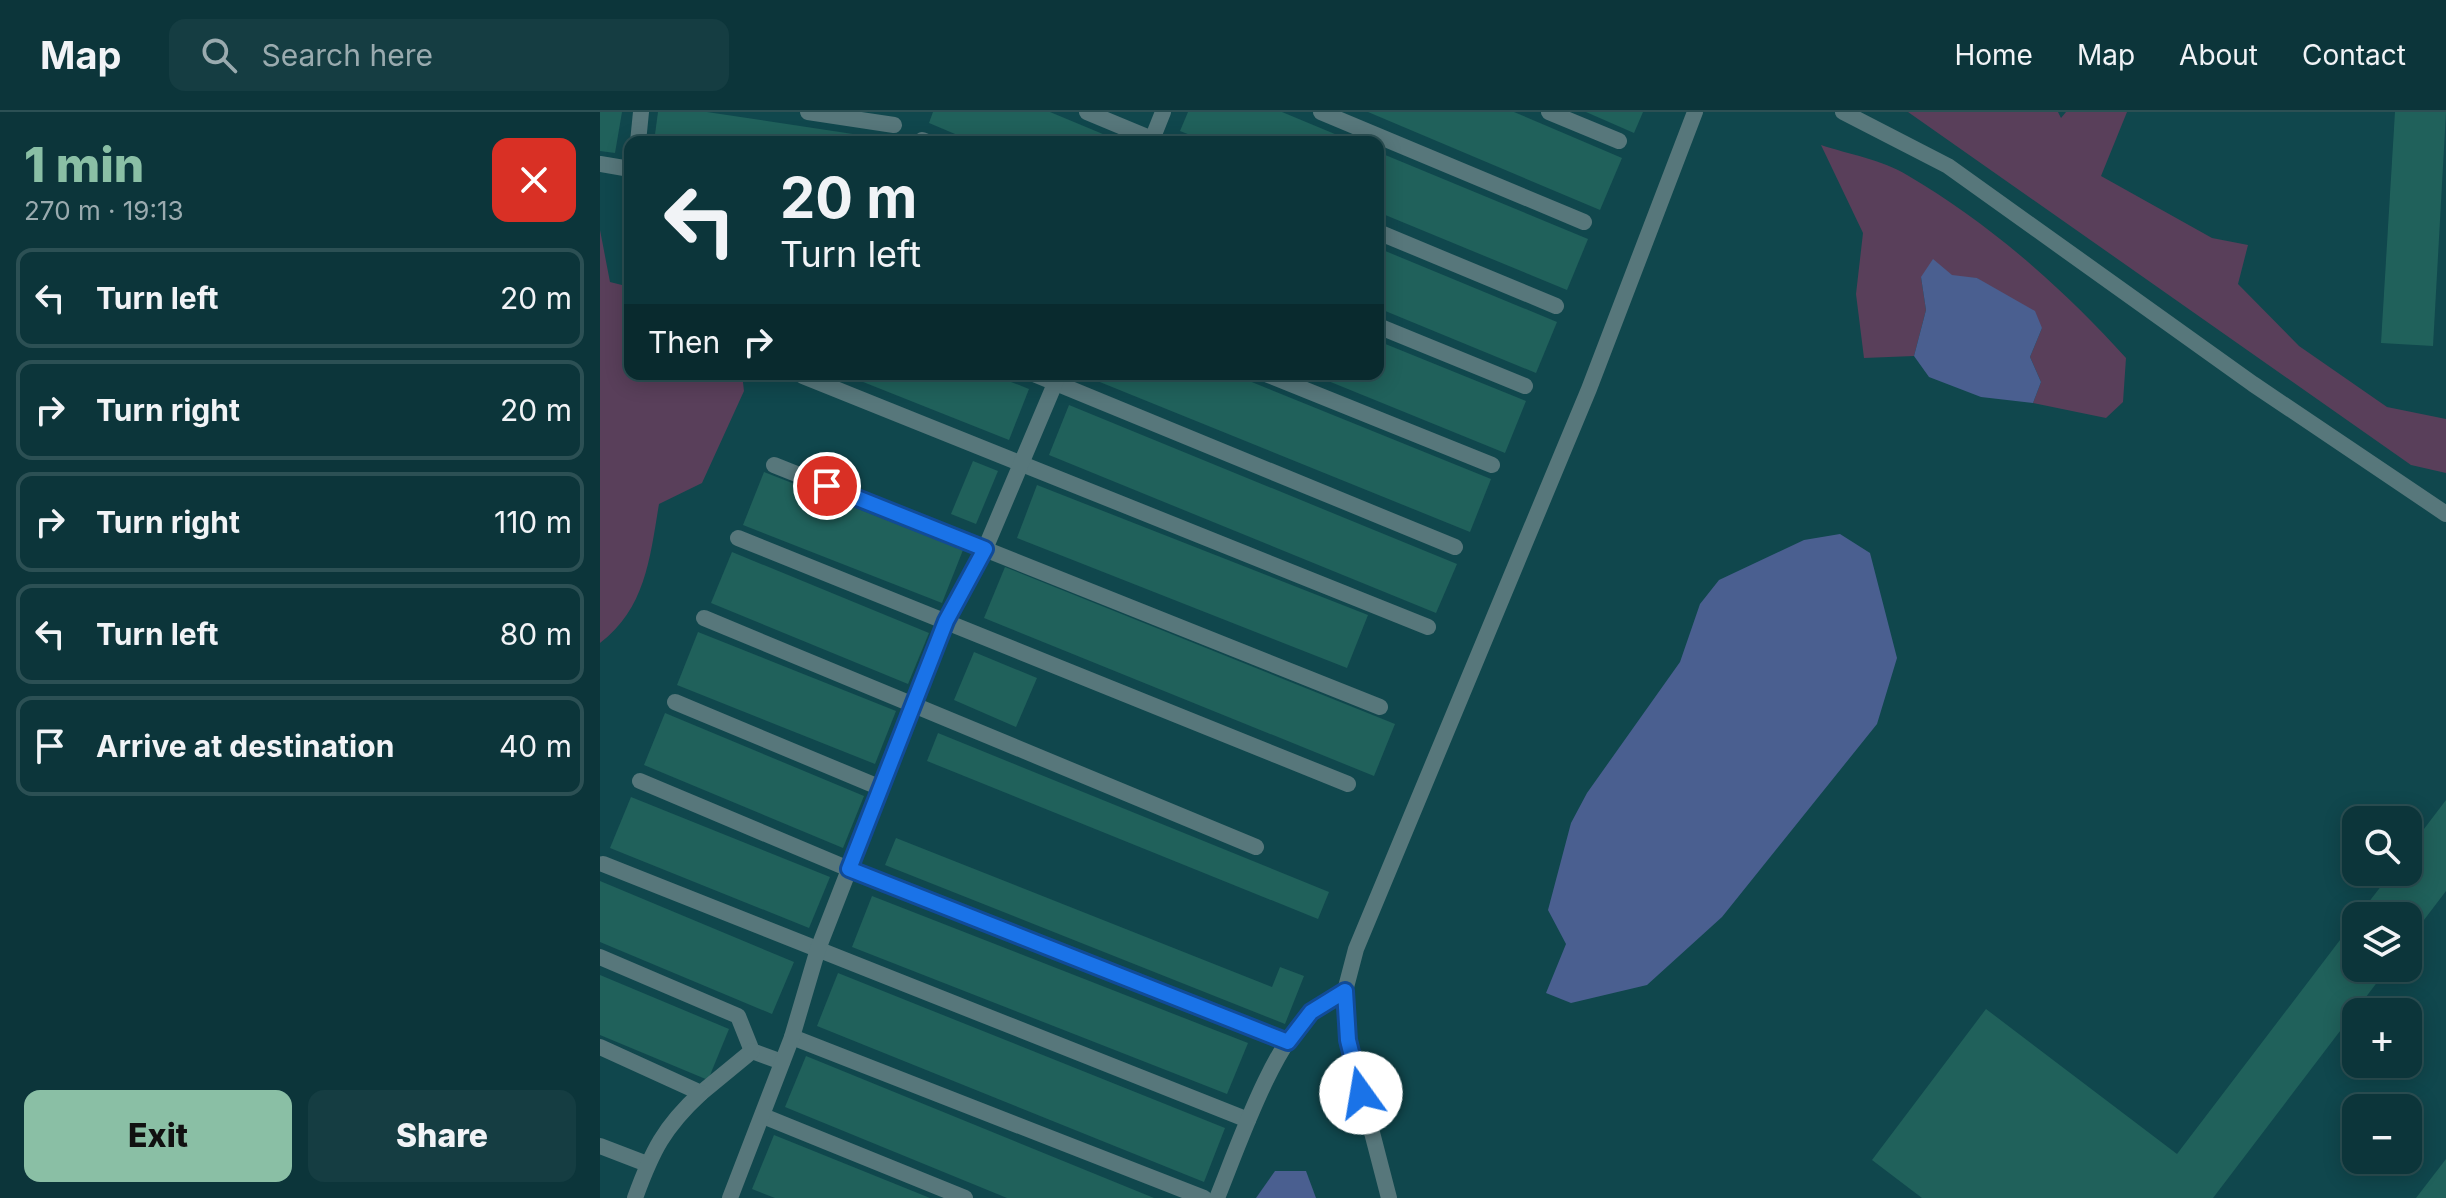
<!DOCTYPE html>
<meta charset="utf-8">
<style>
:root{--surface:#0c353a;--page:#153d42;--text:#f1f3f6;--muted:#9aabaf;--line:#2c5054;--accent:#8abfa5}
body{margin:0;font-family:Inter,sans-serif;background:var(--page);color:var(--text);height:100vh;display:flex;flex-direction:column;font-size:30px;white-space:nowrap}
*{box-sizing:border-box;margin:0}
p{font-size:26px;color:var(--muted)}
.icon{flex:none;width:44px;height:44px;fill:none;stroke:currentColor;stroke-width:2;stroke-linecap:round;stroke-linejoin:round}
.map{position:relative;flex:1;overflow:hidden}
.details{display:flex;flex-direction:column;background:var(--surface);width:600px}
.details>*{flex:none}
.guide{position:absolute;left:24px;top:24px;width:760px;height:244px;border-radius:16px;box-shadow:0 4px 20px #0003,0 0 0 2px var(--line);background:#0c353a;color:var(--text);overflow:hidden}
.controls{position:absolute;left:1742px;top:694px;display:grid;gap:16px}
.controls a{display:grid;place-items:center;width:80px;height:80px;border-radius:16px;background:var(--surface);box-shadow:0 4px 20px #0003,0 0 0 2px var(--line);font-size:40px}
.pin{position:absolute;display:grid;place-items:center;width:68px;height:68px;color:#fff;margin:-34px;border:4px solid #fff;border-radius:50%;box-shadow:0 2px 8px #0007}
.me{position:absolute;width:88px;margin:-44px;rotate:347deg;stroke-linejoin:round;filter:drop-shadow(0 0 6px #0008)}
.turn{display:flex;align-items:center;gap:28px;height:168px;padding:0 24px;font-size:36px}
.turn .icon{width:104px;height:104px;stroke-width:2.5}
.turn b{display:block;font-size:56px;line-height:68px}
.then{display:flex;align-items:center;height:76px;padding:0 24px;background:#0003;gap:16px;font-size:30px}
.round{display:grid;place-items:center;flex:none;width:84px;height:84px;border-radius:16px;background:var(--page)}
.head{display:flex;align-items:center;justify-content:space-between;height:136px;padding:0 24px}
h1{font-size:48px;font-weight:800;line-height:60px;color:var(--accent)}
.primary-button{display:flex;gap:16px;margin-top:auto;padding:16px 24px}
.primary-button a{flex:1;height:92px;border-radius:16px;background:var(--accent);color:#111;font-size:32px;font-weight:800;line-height:92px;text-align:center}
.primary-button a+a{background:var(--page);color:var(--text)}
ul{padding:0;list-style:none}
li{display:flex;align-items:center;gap:24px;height:100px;margin:0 16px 12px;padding:0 8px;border:4px solid var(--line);border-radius:16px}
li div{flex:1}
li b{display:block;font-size:30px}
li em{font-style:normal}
header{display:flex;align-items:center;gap:48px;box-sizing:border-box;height:112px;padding:0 40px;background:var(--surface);border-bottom:2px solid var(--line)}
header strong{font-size:38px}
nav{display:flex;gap:44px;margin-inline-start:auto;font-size:28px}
.search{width:560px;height:72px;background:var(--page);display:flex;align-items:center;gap:20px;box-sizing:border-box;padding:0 28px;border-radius:16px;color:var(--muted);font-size:30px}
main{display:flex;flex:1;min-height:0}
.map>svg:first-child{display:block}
</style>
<header>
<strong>Map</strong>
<div class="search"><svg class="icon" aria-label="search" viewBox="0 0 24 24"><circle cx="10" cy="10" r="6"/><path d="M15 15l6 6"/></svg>Search here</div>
<nav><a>Home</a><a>Map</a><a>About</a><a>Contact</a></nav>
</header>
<main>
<section class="details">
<div class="head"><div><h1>1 min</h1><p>270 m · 19:13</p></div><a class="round" style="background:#d93025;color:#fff"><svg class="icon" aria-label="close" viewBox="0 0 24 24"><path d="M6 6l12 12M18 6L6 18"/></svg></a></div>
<ul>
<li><svg class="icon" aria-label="left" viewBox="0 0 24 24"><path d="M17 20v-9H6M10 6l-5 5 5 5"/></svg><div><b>Turn left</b></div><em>20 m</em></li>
<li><svg class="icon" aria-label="right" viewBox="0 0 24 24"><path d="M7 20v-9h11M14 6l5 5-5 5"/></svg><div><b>Turn right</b></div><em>20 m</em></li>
<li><svg class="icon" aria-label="right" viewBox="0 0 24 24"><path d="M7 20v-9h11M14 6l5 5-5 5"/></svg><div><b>Turn right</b></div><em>110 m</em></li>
<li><svg class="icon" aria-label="left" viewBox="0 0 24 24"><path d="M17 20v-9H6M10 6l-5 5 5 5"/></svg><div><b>Turn left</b></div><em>80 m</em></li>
<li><svg class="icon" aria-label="arrive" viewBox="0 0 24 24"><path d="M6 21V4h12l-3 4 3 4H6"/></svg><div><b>Arrive at destination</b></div><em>40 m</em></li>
</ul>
<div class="primary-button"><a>Exit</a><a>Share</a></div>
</section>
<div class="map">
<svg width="1846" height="1086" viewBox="0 0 1846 1086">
<rect width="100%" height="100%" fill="#10474d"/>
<g fill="#593f5a">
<path d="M1308,0H1458L1461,6L1466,0H1527L1501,64L1612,126L1648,133L1638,172L1699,234L1787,295L1846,307V361L1811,353Z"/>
<path d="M1221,33C1248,42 1283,48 1307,63C1389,111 1463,176 1526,246L1523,290L1506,306L1433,291L1441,270L1430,245L1442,216L1377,166L1321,165L1326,198L1314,244L1264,246L1256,182L1263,121Z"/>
<path d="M0,118L10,170L30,175V262H142L144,279L102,371L59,392C50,445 46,496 0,531Z"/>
</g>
<g fill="#4a5f90">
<path d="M1333,147L1352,163L1377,166L1435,199L1442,216L1430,245L1441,270L1433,291L1381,285L1329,265L1314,244L1326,198L1321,165Z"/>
<path d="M1240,422L1270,441L1297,546L1277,612L1122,805L1047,873L971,891L946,881L966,832L948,798L971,711L987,681L1080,550L1100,492L1119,468L1204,428Z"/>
<path d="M675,1059H706L716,1086H656Z"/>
</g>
<g fill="#20615b">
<path d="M0,0H22L15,41L0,39Z"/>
<path d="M58,0H107L286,27L285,30H54Z"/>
<path d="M333,0H450L522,30H374L329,11Z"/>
<path d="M588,0H682L754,30H608L580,19Z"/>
<path d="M768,0H914L1022,46L1000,98Z"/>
<path d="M986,0H1043L1034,21Z"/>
<path d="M1795,0H1846L1833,234L1781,231Z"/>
<path d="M778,40L988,127L967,178L778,100Z"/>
<path d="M778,136L957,210L936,261L778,196Z"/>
<path d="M778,229L926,289L905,341L711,262H778Z"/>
<path d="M243,262H391L429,277L409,328Z"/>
<path d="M480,262H632L891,367L870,420Z"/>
<path d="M469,293L857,452L836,501L449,343Z"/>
<path d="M373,349L398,359L376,412L351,402Z"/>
<path d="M164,360L363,438L342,491L143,413Z"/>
<path d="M437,373L768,503L747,556L417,426Z"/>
<path d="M132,440L329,521L308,572L111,491Z"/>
<path d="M405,455L795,612L774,664L384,506Z"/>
<path d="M98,520L296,599L275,652L77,573Z"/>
<path d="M374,540L437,566L416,615L354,588Z"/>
<path d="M65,601L264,684L243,736L44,653Z"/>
<path d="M338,621L729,780L718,807L327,649Z"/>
<path d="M31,685L230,765L209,816L10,736Z"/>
<path d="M1846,688V779L1808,829V804H1758L1792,760H1808V738Z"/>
<path d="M296,726L672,875L680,855L704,864L685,912L285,753Z"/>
<path d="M0,769L194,850L172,902L0,830Z"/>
<path d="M272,784L648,931L627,982L252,835Z"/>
<path d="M1756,807V856H1788L1613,1086H1322L1272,1048L1386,897L1577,1042Z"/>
<path d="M238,861L625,1016L604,1070L217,914Z"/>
<path d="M0,863L129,917L108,968L0,923Z"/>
<path d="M206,944L554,1086H407L185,995Z"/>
<path d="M174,1023L330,1086H175L152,1077Z"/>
<path d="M1846,1047V1086H1816Z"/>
</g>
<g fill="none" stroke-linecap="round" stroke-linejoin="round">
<g stroke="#57777b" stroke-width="16">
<path d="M208,0L294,13"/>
<path d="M487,0L559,30"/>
<path d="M721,0L984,110"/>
<path d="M949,0L1019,29"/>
<path d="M1243,0L1348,54L1653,272L1846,402"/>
<path d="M322,28L327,30"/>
<path d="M38,30L41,0"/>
<path d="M551,30L563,0"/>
<path d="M0,52L30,57"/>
<path d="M778,120L956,194"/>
<path d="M778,214L925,274"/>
<path d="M434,262L855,435"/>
<path d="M666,262L892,353"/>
<path d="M203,264L828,515"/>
<path d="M174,353L780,595"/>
<path d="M138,426L748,672"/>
<path d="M104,506L656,735"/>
<path d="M75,590L281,676"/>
<path d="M40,669L249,757L688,930"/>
<path d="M3,752L648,1008"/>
<path d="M0,845L138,904L152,939L182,950"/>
<path d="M192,925L604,1086"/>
<path d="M0,935L101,981L152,939"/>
<path d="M163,1004L365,1086"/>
<path d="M0,1034L47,1052"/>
<path d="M35,1086C52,1039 64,1015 101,981"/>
<path d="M130,1086L192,925L218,837L346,509L385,437L459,262"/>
<path d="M617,1086C637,1037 673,931 713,899C723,891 735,886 745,879"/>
<path d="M789,1086L748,928L745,879L756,837L989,277L1095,0"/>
</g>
</g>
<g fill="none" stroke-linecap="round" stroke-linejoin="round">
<defs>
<path id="route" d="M227,374L385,437L346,509L249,757L688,930L711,900L745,879L748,928L761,981"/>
</defs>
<use href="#route" stroke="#114b97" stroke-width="20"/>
<use href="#route" stroke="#1a73e8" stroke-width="14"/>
</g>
</svg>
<div class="controls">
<a><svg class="icon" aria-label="search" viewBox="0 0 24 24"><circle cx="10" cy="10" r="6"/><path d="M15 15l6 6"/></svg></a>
<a><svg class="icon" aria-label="layers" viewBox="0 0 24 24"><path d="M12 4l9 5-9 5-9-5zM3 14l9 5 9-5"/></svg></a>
<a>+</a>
<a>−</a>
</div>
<div class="pin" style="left:227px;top:374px;background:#d93025"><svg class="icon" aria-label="arrive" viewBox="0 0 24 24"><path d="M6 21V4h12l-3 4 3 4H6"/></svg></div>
<svg class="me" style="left:761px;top:981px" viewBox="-20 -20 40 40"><circle r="19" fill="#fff"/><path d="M0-13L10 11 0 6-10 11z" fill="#1a73e8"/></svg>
<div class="guide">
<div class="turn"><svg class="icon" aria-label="left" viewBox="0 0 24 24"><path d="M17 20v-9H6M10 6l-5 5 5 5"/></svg><div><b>20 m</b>Turn left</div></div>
<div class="then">Then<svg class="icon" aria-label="right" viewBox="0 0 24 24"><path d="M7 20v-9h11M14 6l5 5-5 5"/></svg></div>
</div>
</div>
</main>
